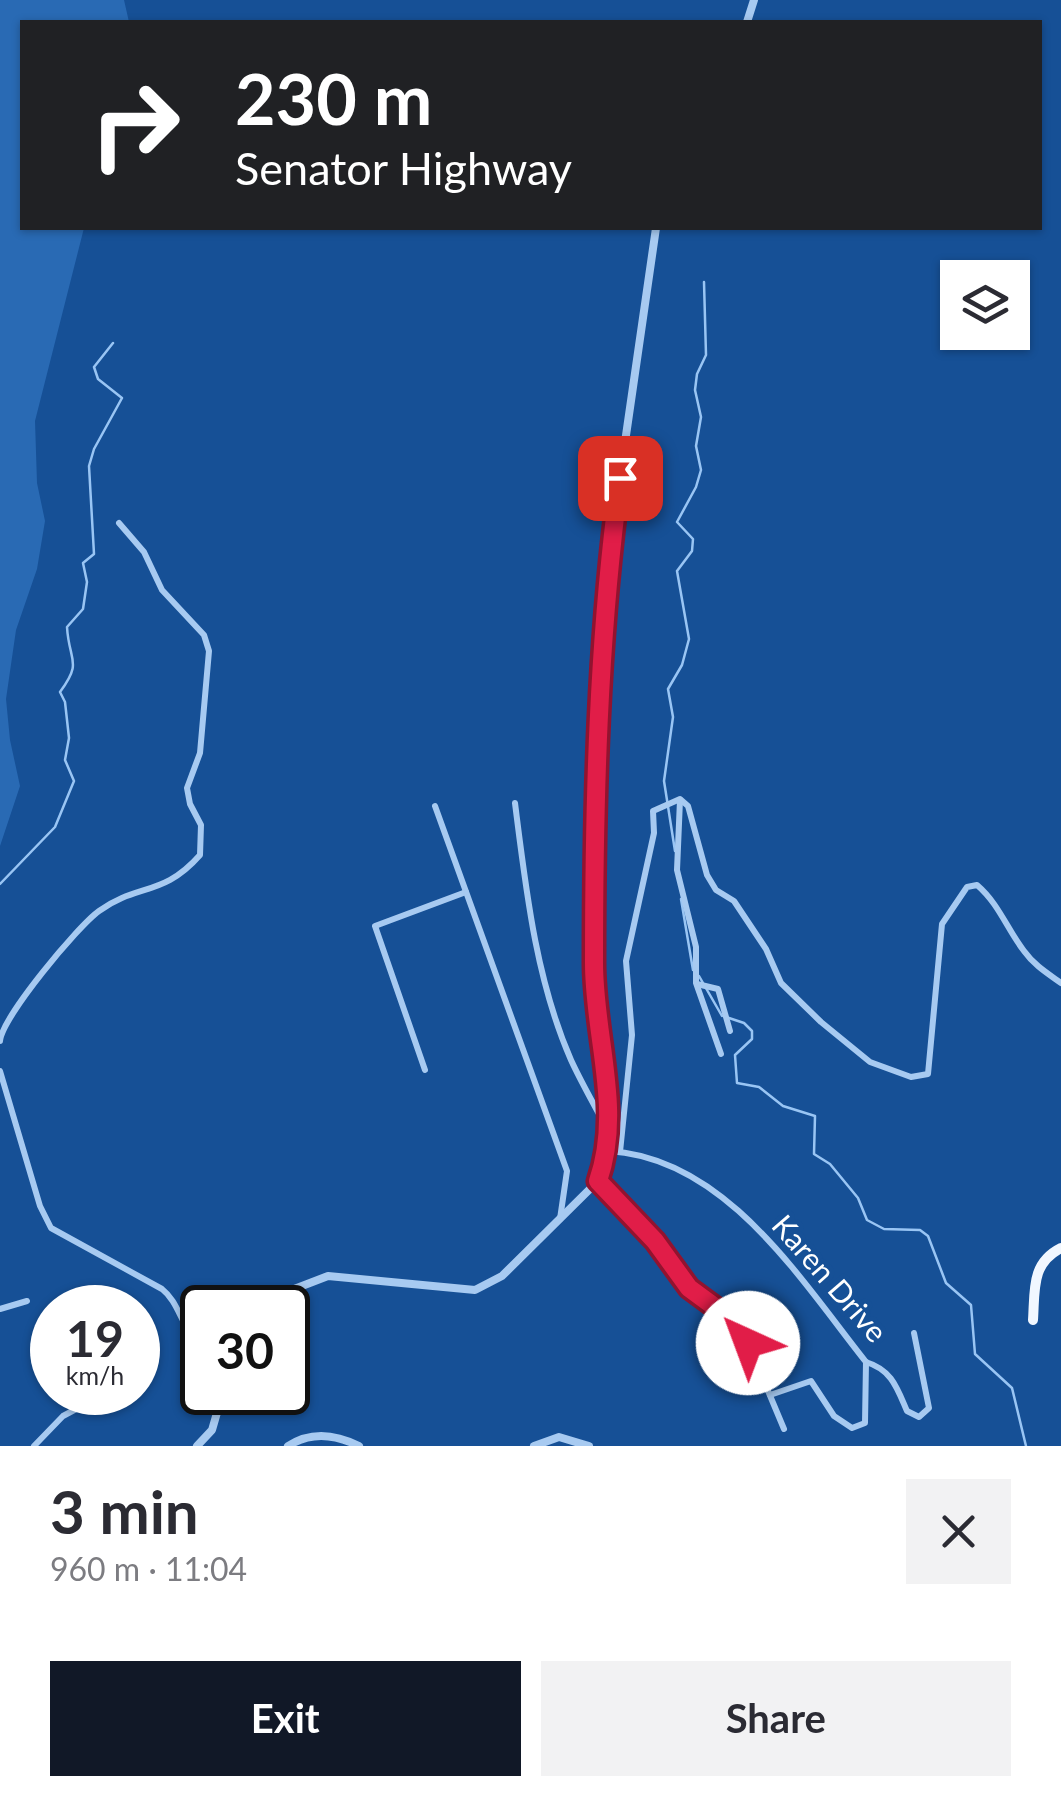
<!DOCTYPE html>
<meta charset="utf-8">
<style>
:root{--surface:#fff;--page:#f2f2f3;--text:#2b2b33;--muted:#7c7c81;--accent:#111827}
body{margin:0;font-family:Lato,sans-serif;background:var(--page);color:var(--text);height:100vh;display:flex;flex-direction:column;font-size:38px;white-space:nowrap}
*{box-sizing:border-box;margin:0}
p{font-size:32px;color:var(--muted)}
.icon{flex:none;width:55px;height:55px;fill:none;stroke:currentColor;stroke-width:2;stroke-linecap:round;stroke-linejoin:round}
.map{position:relative;height:1446px;overflow:hidden}
.drawer{display:flex;flex-direction:column;background:var(--surface);flex:1}
.drawer>*{flex:none}
.guide{position:absolute;left:20px;top:20px;width:1022px;height:210px;border-radius:0px;box-shadow:0 2px 8px #0004;background:#202124;color:#fff;overflow:hidden}
.fabs{position:absolute;left:940px;top:260px;display:grid;gap:20px}
.fabs a{display:grid;place-items:center;width:90px;height:90px;border-radius:0px;background:var(--surface);box-shadow:0 2px 8px #0004;font-size:50px}
.speed{position:absolute;left:30px;top:1285px;display:flex;gap:20px;font-size:50px;font-weight:700;text-align:center}
.speed>*{display:grid;place-content:center;width:130px;height:130px;border-radius:50%;background:var(--surface);box-shadow:0 2px 8px #0004;line-height:1}
.speed small{font-size:25px;font-weight:400}
.speed .limit{border:5px solid #111;border-radius:15px;background:#fff;color:#111}
.pin{position:absolute;display:grid;place-items:center;width:85px;height:85px;color:#fff;margin:-42px;border-radius:20px;box-shadow:0 5px 15px #0006}
.me{position:absolute;width:110px;margin:-55px;rotate:317deg;stroke-linejoin:round;filter:drop-shadow(0 0 8px #0008)}
.turn{display:flex;align-items:center;gap:35px;height:210px;padding:0 50px;font-size:45px}
.turn .icon{width:130px;height:130px;stroke-width:2.5}
.turn b{display:block;font-size:70px;line-height:85px}
.round{display:grid;place-items:center;flex:none;width:105px;height:105px;border-radius:0px;background:var(--page)}
.overview{display:flex;align-items:center;justify-content:space-between;height:170px;padding:0 50px}
h1{font-size:60px;font-weight:700;line-height:75px}
.cta{display:flex;gap:20px;margin-top:auto;padding:20px 50px}
.cta a{flex:1;height:115px;border-radius:0px;background:var(--accent);color:#fff;font-size:40px;font-weight:700;line-height:115px;text-align:center}
.cta a+a{background:var(--page);color:var(--text)}
.map>svg:first-child{display:block}
</style>
<div class="map">
<svg width="1061" height="1446" viewBox="0 0 1061 1446">
<rect width="100%" height="100%" fill="#165096"/>
<path fill="#296ab4" d="M0,0H124L129,22H22V228H84L35,421L37,483L45,521L37,569L16,630L6,699L10,740L20,786L0,846Z"/>
<g fill="none" stroke-linecap="round" stroke-linejoin="round">
<g stroke="#99c5f4" stroke-width="2.5">
<path d="M675,851L664,781L673,717L668,689L682,665L689,639L677,571L692,551L693,539L677,522L696,487L701,470L696,446L701,417L695,390L697,374L706,355L704,282"/>
<path d="M0,884L55,827L74,781L65,760L69,738L65,702L60,692C83,661 69,662 67,627L83,609L87,582L83,563L94,554L89,466L94,449L122,398L98,379L94,367L113,343"/>
<path d="M681,899L693,970"/>
<path d="M699,976L722,1016"/>
<path d="M729,1018L744,1023L752,1031V1039L735,1055L737,1083L759,1087L783,1106L815,1116L814,1154L830,1164L858,1198L867,1220L884,1229L920,1230L928,1236L946,1283L971,1305L975,1354L1012,1388L1026,1446"/>
</g>
<g stroke="#a7caf1" stroke-width="6">
<path d="M680,800L677,870L696,947V983L721,1054"/>
<path d="M515,803C526,890 536,980 571,1060C582,1084 595,1106 607,1129"/>
<path d="M435,806L567,1171L560,1219"/>
<path d="M697,984L718,989L730,1031"/>
<path d="M0,1041C2,1017 78,926 99,911C138,883 163,897 200,855L201,825L190,804L187,788L200,753L209,651L204,635L162,590L144,552L119,523"/>
<path d="M425,1070L375,926L466,892"/>
<path d="M0,1071L40,1206L51,1228L162,1289C181,1304 181,1331 202,1343"/>
<path d="M608,1151C725,1157 800,1279 866,1362C892,1370 897,1388 907,1411L919,1417L929,1408L914,1333"/>
<path d="M620,1152L632,1035L626,961L654,833L653,811L680,799L688,806L707,875L716,890L734,901L766,949L781,983L821,1022L870,1062L911,1077L928,1074L942,924L967,887L977,885C999,904 1007,929 1024,951C1034,965 1047,973 1061,983"/>
<path d="M598,1181L655,1241L689,1288L727,1316L748,1343L784,1429"/>
<path d="M0,1309L27,1301"/>
<path d="M138,1378L145,1374"/>
<path d="M770,1395L811,1381L834,1416L852,1428L865,1423L866,1362"/>
<path d="M34,1446L63,1416L108,1392"/>
</g>
<g stroke="#a7caf1" stroke-width="8">
<path d="M747,22L754,0"/>
<path d="M267,1308L289,1291L328,1276L475,1290L502,1276L598,1181L610,1135L594,970L603,628L609,553L656,228"/>
<path d="M197,1446L212,1430L223,1392"/>
<path d="M288,1446C311,1431 335,1434 359,1446"/>
<path d="M534,1446L559,1437L589,1446"/>
</g>
<path stroke="#f1f7ff" stroke-width="10" d="M1033,1320C1035,1290 1031,1263 1061,1248"/>
</g>
<g fill="none" stroke-linecap="round" stroke-linejoin="round">
<defs>
<path id="route" d="M620,478C598,638 594,802 594,963C594,1038 623,1109 598,1181L655,1241L689,1288L727,1316L748,1343"/>
</defs>
<use href="#route" stroke="#92132f" stroke-width="25"/>
<use href="#route" stroke="#e11d48" stroke-width="18"/>
</g>
<g text-anchor="middle" stroke-width="10" stroke-linejoin="round" paint-order="stroke">
<g font-size="30" fill="#fff" stroke="#165096">
<text transform="translate(829 1279) rotate(49)" y="10">Karen Drive</text>
</g>
</g>
</svg>
<div class="fabs">
<a><svg class="icon" aria-label="layers" viewBox="0 0 24 24"><path d="M12 4l9 5-9 5-9-5zM3 14l9 5 9-5"/></svg></a>
</div>
<div class="speed"><div>19<small>km/h</small></div><div class="limit">30</div></div>
<div class="pin" style="left:620px;top:478px;background:#d93025"><svg class="icon" aria-label="arrive" viewBox="0 0 24 24"><path d="M6 21V4h12l-3 4 3 4H6"/></svg></div>
<svg class="me" style="left:748px;top:1343px" viewBox="-20 -20 40 40"><circle r="19" fill="#fff"/><path d="M0-13L10 11 0 6-10 11z" fill="#e11d48"/></svg>
<div class="guide">
<div class="turn"><svg class="icon" aria-label="right" viewBox="0 0 24 24"><path d="M7 20v-9h11M14 6l5 5-5 5"/></svg><div><b>230 m</b>Senator Highway</div></div>
</div>
</div>
<section class="drawer">
<div class="overview"><div><h1>3 min</h1><p>960 m · 11:04</p></div><a class="round"><svg class="icon" aria-label="close" viewBox="0 0 24 24"><path d="M6 6l12 12M18 6L6 18"/></svg></a></div>
<div class="cta"><a>Exit</a><a>Share</a></div>
</section>
